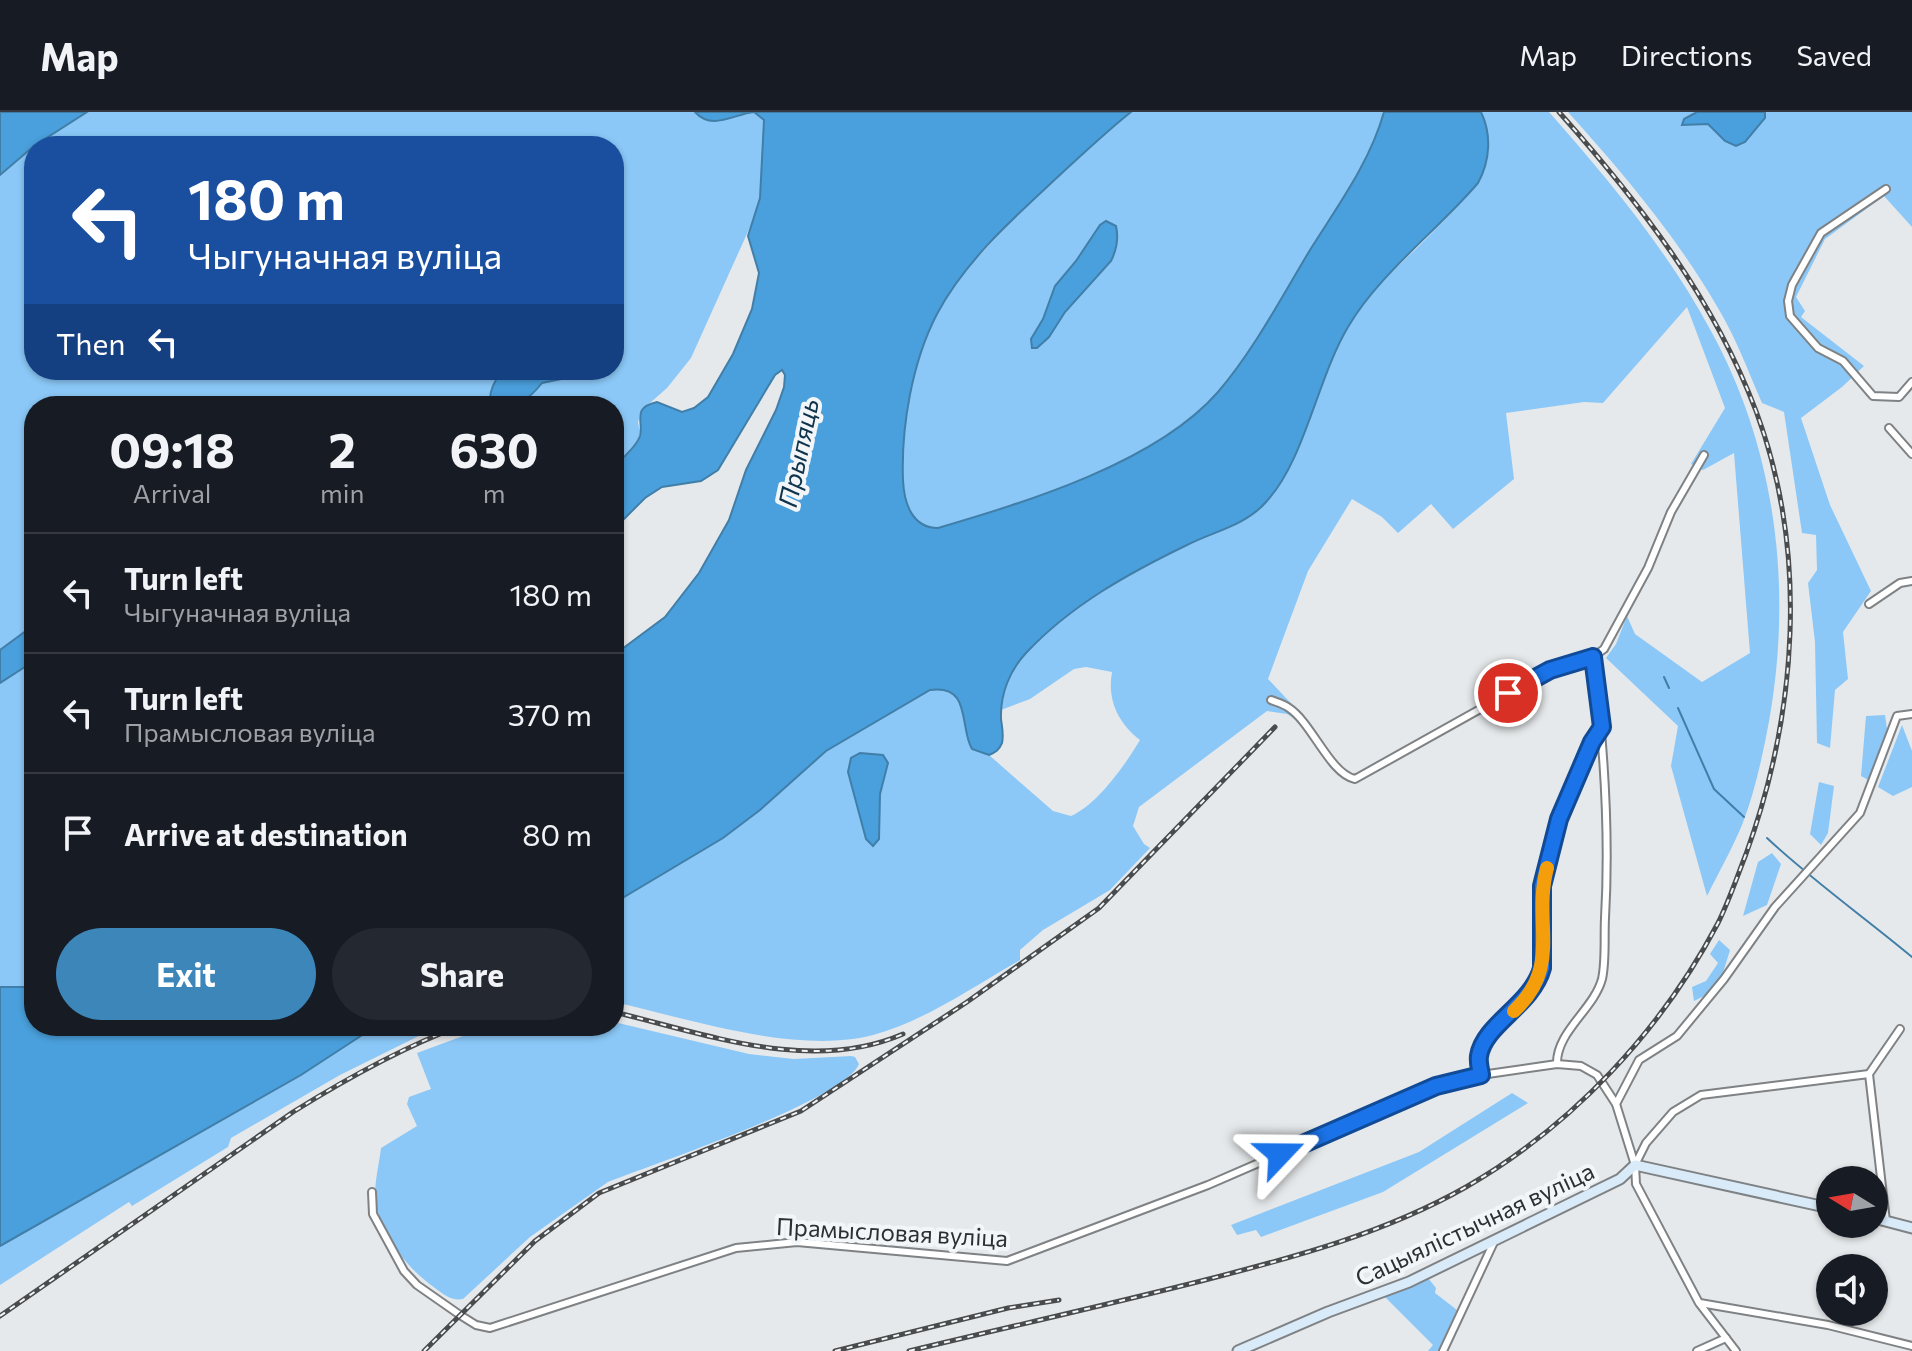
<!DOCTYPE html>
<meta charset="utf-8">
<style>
:root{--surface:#171b24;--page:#242831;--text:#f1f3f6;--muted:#9ea1a6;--line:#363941;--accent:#3c86ba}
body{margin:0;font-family:Commissioner,sans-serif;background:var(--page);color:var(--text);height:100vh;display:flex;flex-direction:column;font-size:30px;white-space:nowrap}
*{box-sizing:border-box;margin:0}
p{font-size:26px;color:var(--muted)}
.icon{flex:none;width:44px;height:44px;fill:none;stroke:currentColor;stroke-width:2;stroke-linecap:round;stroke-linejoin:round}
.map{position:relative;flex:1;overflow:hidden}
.sheet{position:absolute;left:24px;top:284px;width:600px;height:640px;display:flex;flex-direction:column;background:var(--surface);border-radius:32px;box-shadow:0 2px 6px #0004}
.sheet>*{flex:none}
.guide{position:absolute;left:24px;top:24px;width:600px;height:244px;border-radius:32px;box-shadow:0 2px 6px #0004;background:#1a4fa0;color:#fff;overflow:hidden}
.needle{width:52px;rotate:281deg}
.tools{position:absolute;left:1816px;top:1054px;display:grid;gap:16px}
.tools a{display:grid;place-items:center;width:72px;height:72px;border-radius:50%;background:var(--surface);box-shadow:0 2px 6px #0004;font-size:40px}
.pin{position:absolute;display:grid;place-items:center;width:68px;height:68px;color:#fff;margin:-34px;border:4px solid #fff;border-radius:50%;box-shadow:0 2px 8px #0007}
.me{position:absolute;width:88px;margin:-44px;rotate:67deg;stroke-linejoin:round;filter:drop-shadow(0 0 6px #0008)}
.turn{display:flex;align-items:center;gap:28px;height:168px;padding:0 32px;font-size:36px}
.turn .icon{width:104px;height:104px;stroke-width:2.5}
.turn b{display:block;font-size:56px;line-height:68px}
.then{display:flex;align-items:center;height:76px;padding:0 32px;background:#0003;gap:16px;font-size:30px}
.eta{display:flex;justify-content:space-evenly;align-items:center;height:136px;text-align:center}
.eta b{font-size:48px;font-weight:700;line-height:56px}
.button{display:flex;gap:16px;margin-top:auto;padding:16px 32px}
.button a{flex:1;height:92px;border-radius:48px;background:var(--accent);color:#fff;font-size:32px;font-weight:700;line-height:92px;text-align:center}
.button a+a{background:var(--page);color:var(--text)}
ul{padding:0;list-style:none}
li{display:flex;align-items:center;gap:24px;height:120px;padding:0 32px;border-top:2px solid var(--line)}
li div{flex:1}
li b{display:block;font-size:30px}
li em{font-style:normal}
header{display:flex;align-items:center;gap:48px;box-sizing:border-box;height:112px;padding:0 40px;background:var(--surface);border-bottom:2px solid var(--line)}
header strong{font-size:38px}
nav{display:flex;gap:44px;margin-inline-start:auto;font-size:28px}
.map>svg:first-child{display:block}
</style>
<header>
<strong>Map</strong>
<nav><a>Map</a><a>Directions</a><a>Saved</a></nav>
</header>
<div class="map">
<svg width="1912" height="1239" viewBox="0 0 1912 1239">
<rect width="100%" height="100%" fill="#e6e9eb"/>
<g fill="#8bc8f7" fill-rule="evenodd">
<path d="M0,0H818L750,115L691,246L667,276L642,298L638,310L640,320L638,328L614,357V294H34V875H0ZM34,34H614V258H34Z"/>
<path d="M1131,0H1384C1366,54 1333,101 1304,149C1277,193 1252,241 1218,280C1156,352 1026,390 937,416C912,416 904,391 903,368C901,315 912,250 937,202C957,164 989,133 1018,103C1054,67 1091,31 1131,0Z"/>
<path d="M1481,0H1549C1609,68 1668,139 1711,219C1779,343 1794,488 1766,625C1760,655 1753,685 1742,713C1732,737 1719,760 1707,784L1671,654L1678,614L1606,546L1616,532L1627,504L1635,522L1702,570L1750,541L1734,341L1703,358L1691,352L1725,296L1687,195L1603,291L1584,290L1506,301L1514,367L1453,417L1431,392L1398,421L1382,405L1352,387L1308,459L1268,567L1301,602L1298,609L1287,602L1267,599L1139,695L1133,714L1144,732L1150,736L1110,778L1043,818L1020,838V848C974,874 925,909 873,923C796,943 690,907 614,890V791L723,726L760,698L826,639L930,578C971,572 961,614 972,637L989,643L1053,699L1071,704C1098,692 1125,653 1140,628C1118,611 1107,588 1112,560L1086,555L1074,557L1030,587L1001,598C1003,584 1006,570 1013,558C1042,508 1137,457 1188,432C1210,421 1234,416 1254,401C1304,363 1318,260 1354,204C1371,178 1394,158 1416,137C1437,116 1459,94 1478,71C1490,49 1492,23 1481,0Z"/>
<path d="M1568,0H1912V115L1884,84L1825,127L1796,185L1805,199L1801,205L1864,254L1842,275L1801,306L1830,393L1871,479L1843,520L1848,567L1835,578L1830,636L1817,631L1815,530L1808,471L1817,458L1816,423L1802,421L1784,300L1762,291C1748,259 1736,226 1718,196C1677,125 1623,61 1568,0Z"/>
<path d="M1885,603L1887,617L1870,669L1861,664L1866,604Z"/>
<path d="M1902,613L1912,639V675L1893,684L1878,675Z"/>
<path d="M1819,670L1834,674L1828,721L1821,733L1810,722Z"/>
<path d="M1772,741L1781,752L1767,793L1743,804L1758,750Z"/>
<path d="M1719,828L1730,838L1718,877L1694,889L1692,875L1706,869L1718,851L1710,842Z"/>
<path d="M614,910L749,942L794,947L851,944L855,945L859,952C844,989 652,1052 608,1070L530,1125L463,1187C452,1189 444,1183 435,1176C408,1157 383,1126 376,1092C373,1074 379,1054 381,1036L417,1014L407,992L409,985L431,977L417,941L490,914H614Z"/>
<path d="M376,914H439L340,963L231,1026L228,1035L132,1094L129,1090L0,1173V1097L366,922Z"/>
<path d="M1512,981L1528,991L1383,1080L1261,1125L1256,1118L1237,1123L1231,1113L1419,1040Z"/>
<path d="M1428,1166L1436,1176L1435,1181L1457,1198L1438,1239H1428L1433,1233L1383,1183Z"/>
</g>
<g fill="#4aa0dc" stroke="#417ea8" stroke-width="2">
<path d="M0,0H87L34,34L0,63Z"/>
<path d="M695,0H1131C1107,19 1085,40 1062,61C1018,102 966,147 937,202C912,250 901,315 903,368C904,391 912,416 938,416C1026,390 1156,351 1218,280C1254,238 1281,186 1310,138C1337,95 1370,50 1384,0H1481C1492,23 1490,49 1478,71C1438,118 1378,163 1348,215C1317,267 1305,348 1266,390C1245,414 1214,419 1187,433C1129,461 1071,493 1026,541C1010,558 1000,582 1001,607C1002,615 1004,623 1002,631C999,638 996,640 989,643L972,637C959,615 972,572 930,578L826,639L760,698L723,726L614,791V543L665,505L699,461L729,408L746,358L776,298L784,275L785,263L782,258L775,263L718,358L701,369L662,375L645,386L614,417C614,404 610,364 616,354C623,344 636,336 640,324C644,309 631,296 657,290L682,300L694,296L708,285L733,242L752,197L759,161L748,124L760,86L764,8L754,0C734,2 712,19 695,0Z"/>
<path d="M1697,0H1765V6L1745,30L1736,34L1725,29L1708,12L1682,13L1684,7Z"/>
<path d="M1106,109L1116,114C1119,127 1117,137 1111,149L1065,200L1049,225L1037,236H1032L1031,227L1043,207L1055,174L1076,149L1100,113Z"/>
<path d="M505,258H567L561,267L542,271C526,291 518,294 492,294C486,283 496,264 505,258Z"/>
<path d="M34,513V549L0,571V538Z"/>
<path d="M860,641L883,643L888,651L880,682L879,727L873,734L866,727L848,660L851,646Z"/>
<path d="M0,875H34V914H376L301,963L0,1134Z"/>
</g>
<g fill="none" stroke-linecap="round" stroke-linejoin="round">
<g stroke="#417ea8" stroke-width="2">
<path d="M1664,565L1669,576"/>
<path d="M1678,596L1714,677L1744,705"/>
<path d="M1767,726C1813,769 1864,805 1912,845"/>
</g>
<defs>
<g id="street">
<path d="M1886,77L1821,121L1792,173L1788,189L1790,204L1818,236L1843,249L1873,284L1899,285L1912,270"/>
<path d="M1889,316L1912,342"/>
<path d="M1869,492L1900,471L1912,469"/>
<path d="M1271,588C1276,590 1284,592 1289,596C1312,611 1330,662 1355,667L1550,558L1593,545L1604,537L1648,456L1671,400L1704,343"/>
<path d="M1557,952C1556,920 1594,897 1602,867C1606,849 1604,826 1605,806C1610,719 1604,632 1593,545"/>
<path d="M1481,963C1480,957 1478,950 1479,944C1484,912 1532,893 1542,856C1543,829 1539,800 1542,774C1548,726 1575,658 1601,617"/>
<path d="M1616,992L1639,948L1677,924L1724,867L1775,795L1860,701L1897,604L1912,602"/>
<path d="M1635,1053L1646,1031L1673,1000L1701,983L1869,962"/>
<path d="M372,1080L373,1102L404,1159L417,1173L460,1203L476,1213L490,1216L736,1136L797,1130L1007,1149L1208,1073L1436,974L1481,963L1557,952L1581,954L1597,963L1601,969L1616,992L1635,1053L1636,1072L1699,1191L1736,1239"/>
<path d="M1886,1109L1869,962L1900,917"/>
<path d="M1700,1191L1828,1213L1912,1234"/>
<path d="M1443,1239L1494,1130"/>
<path d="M1697,1239L1726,1226"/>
</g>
<g id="secondary">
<path d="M1874,1106L1912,1116"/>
<path d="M1238,1239L1328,1200L1409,1170L1620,1067L1635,1053L1830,1096"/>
</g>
</defs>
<use href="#street" stroke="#7f8284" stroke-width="10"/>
<use href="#secondary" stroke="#7f8284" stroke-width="13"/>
<use href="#street" stroke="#fff" stroke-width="6"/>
<use href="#secondary" stroke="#d9ebf9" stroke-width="9"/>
<defs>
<g id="rail">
<path d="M614,900C706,922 811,962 903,922"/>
<path d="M0,1204L293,1000C346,967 401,936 460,914"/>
<path d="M424,1239L535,1129L599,1081L801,999L967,890L1099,796L1275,615"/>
<path d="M835,1239L1008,1196L1059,1188"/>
<path d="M909,1239C1008,1215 1107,1193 1205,1168C1295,1145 1385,1121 1466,1075C1572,1014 1661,919 1718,811C1729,789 1737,765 1746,742C1797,602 1809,441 1756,299C1713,185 1639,90 1559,0"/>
</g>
</defs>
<use href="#rail" stroke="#494b4c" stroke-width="5"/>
<use href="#rail" stroke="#f3f6f9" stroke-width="2" stroke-dasharray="6" stroke-linecap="butt"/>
</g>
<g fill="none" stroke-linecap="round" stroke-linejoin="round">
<defs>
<path id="route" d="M1280,1042L1436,974L1481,963C1480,957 1478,950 1479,944C1484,912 1532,893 1542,856V774L1559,707L1592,630L1602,615L1593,545L1550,558L1508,581"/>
</defs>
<use href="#route" stroke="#114b97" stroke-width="20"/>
<use href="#route" stroke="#1a73e8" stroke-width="14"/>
<path stroke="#f59e0b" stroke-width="14" d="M1514,899C1563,853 1532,812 1547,756"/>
</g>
<g text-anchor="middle" stroke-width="8" stroke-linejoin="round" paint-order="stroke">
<g font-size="24" fill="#2d2f30" stroke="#f3f6f9">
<text transform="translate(1475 1113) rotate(-25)" y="8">Сацыялістычная вуліца</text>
<text transform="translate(892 1121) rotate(3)" y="8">Прамысловая вуліца</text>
</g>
<g font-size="26" font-style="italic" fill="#0e334b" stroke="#f3f6f9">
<text transform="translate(799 341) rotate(-78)" y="9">Прыпяць</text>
</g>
</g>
</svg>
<div class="tools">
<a><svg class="needle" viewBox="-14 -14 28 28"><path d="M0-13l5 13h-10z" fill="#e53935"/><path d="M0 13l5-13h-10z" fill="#9ea1a6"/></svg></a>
<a><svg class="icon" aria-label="sound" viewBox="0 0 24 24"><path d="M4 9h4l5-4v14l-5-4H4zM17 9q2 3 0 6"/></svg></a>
</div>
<div class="pin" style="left:1508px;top:581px;background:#d93025"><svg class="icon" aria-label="arrive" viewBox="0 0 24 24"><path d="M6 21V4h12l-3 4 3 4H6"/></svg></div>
<svg class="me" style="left:1280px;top:1042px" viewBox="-20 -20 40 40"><path d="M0-17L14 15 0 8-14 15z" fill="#1a73e8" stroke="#fff" stroke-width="4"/></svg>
<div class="guide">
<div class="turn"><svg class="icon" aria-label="left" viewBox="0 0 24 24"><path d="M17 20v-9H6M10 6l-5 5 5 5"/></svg><div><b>180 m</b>Чыгуначная вуліца</div></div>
<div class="then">Then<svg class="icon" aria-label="left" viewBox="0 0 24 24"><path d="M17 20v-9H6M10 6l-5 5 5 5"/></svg></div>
</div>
<section class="sheet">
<div class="eta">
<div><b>09:18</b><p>Arrival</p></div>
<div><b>2</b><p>min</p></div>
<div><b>630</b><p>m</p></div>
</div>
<ul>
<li><svg class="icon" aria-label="left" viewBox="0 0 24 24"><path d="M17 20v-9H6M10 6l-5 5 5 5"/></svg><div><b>Turn left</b><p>Чыгуначная вуліца</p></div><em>180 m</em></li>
<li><svg class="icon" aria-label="left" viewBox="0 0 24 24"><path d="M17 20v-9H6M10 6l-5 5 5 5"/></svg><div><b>Turn left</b><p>Прамысловая вуліца</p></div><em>370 m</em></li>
<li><svg class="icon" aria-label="arrive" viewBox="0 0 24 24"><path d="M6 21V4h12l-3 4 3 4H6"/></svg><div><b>Arrive at destination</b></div><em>80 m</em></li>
</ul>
<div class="button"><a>Exit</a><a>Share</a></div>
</section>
</div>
